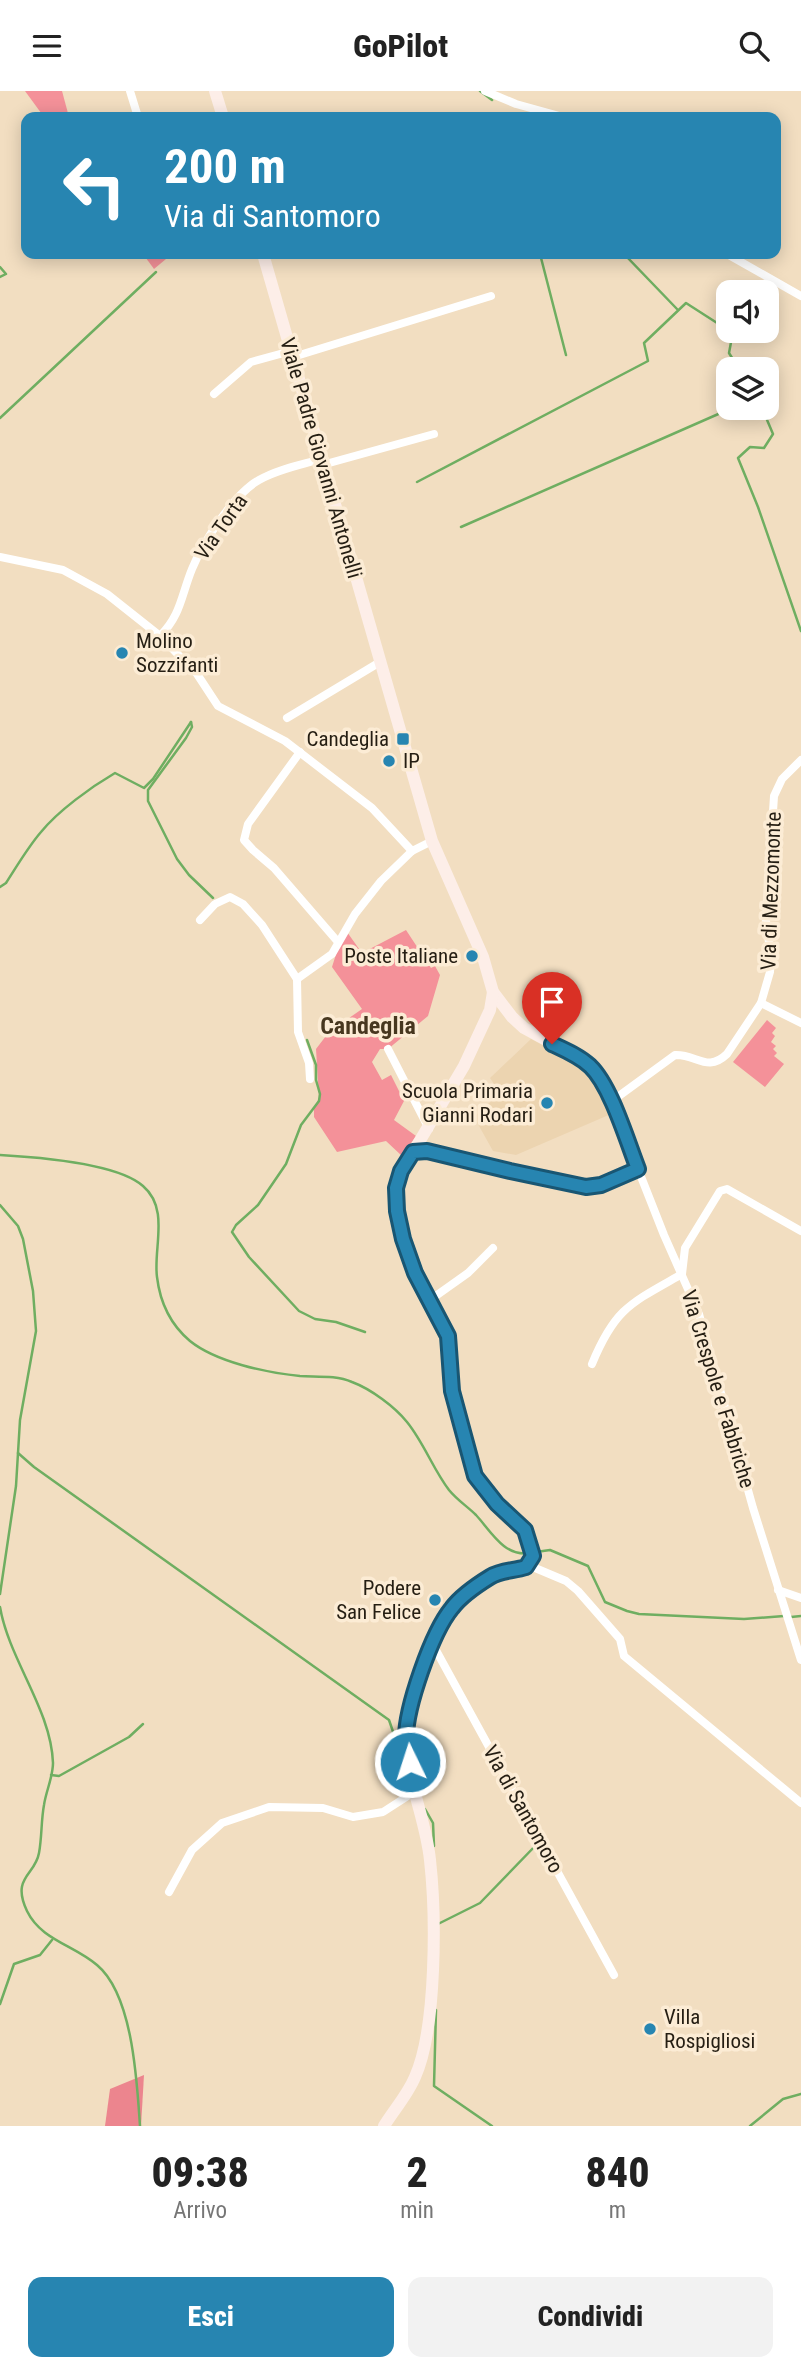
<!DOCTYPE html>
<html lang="it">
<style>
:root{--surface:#fff;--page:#f2f2f2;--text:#222;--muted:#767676;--accent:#2785b1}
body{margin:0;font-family:"Roboto Condensed",sans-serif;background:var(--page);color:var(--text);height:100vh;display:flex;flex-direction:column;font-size:26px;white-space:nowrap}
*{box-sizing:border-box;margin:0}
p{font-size:23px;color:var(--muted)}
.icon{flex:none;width:38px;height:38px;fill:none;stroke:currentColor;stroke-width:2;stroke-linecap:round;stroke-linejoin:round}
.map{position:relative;height:2035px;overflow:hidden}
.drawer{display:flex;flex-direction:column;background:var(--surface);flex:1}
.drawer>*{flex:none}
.banner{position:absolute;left:21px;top:21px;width:760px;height:147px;border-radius:14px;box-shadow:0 4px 18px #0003;background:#2785b1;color:#fff;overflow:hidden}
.fabs{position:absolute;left:716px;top:189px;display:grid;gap:14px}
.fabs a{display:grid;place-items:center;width:63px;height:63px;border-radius:14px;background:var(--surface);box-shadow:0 4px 18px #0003;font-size:35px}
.pin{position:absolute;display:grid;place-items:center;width:60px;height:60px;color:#fff;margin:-72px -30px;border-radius:50% 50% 50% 0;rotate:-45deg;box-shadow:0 0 7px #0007}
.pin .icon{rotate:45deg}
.me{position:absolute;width:77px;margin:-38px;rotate:356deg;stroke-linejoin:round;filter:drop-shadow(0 0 5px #0008)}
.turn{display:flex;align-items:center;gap:24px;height:147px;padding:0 28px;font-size:32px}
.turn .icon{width:91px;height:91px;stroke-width:2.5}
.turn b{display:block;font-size:49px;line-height:60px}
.eta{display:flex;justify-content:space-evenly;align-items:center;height:119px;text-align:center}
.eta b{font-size:42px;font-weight:800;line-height:49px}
.primary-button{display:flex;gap:14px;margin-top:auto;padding:14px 28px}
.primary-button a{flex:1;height:80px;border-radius:14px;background:var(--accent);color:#fff;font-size:28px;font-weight:800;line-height:80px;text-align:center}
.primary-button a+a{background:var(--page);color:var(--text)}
header{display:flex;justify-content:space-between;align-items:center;height:91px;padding:0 28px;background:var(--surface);font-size:32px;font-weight:800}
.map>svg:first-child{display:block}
</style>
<header><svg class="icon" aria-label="menu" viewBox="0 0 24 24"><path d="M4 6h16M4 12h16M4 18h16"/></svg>GoPilot<svg class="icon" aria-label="search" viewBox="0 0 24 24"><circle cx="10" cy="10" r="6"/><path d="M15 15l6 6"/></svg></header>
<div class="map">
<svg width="801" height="2035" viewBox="0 0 801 2035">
<rect width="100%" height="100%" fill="#f2dec1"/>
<path fill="#ecd4b0" d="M531,948L584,976L596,991L611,1023L516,1064L493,1060L474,1026L500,1002L490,987Z"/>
<g fill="#f49199">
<path d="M25,0H62L69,26H44Z"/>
<path d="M143,163H172L154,178Z"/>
<path d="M406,839L431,877L435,875L440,884L428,925L388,958H380L372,971L382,989L391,984L404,1010L394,1029L416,1045L402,1065L386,1050L337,1061L314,1026V1017L319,1007L316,958L329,941L362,918L332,876L338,857L347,841L362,862Z"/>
<path d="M767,929L776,937L772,942L775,945L771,951L776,955L773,958L777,962L774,965L784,973L765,996L733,971Z"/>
</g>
<path fill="#ec858e" d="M144,1984L141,2035H105L110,1998Z"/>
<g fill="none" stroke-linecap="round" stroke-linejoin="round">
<g stroke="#6fae61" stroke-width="2.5">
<path d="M480,0L492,9"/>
<path d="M540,163L566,264"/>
<path d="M624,163L677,218"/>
<path d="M0,176L6,183L0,186"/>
<path d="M729,240L732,246L729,262L739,278"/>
<path d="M762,317L773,343L764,357L750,356L738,367L758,416L801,540"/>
<path d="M0,327L156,181"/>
<path d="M417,391L648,270L644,252L686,212L728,239"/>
<path d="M461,436L732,317"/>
<path d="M191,631L192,636L186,647L148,699V710L177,768L189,784L213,807"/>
<path d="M0,796L6,792C17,775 28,756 41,741C58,720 91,696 115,682L144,697L153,688L191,631"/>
<path d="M307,949L316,974V989L320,1003L319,1010L301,1034L286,1073L258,1114L236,1134L232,1141L249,1166L299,1220L315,1228L336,1231L365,1241"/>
<path d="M0,1064C35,1066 117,1072 143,1095C170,1118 153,1157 157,1186C160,1211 171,1234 190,1250C216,1271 267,1282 300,1285C317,1286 336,1284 352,1291C371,1298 395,1316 407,1331C424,1352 433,1378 449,1399C457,1409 467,1415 476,1424C490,1439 504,1466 529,1462"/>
<path d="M0,1114L18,1135L23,1148L33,1200L36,1240L20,1329L16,1395L0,1503"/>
<path d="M18,1362L34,1376L389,1629L401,1664"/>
<path d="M536,1461L550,1459L588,1475L605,1511L627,1520L639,1523L744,1528L784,1525"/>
<path d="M0,1516C9,1569 51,1618 53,1672C53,1686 46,1700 44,1714C41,1730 42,1746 39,1762C35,1785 11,1786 27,1820C41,1849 74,1854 97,1874C133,1904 137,1991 140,2035"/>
<path d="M791,1526L801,1525"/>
<path d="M51,1684L59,1685L129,1646L143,1633"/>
<path d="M425,1718L433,1732L434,1755"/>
<path d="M438,1833L480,1812L538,1752"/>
<path d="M0,1913L14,1873L40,1864L52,1849"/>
<path d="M436,1919L434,1995L492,2035"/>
<path d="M750,2035L783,2008L801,2003"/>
</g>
<g stroke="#fff" stroke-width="8">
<path d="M130,0L138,26"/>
<path d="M485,0L516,13L563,26"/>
<path d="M727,163L801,205"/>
<path d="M293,266L491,205"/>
<path d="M214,303L251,271L291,260"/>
<path d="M322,374L434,343"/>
<path d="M0,466L63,479L107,503L160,545L197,583L218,615L285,650L372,717L412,760"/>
<path d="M160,545C181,524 181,505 192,478C203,451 234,403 259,389C278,378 301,374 321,368"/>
<path d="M287,627L380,571"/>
<path d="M300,661L248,733L244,749L253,759L274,777L338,851"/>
<path d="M200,829L215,813L230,806L243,813L262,834L297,888L298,941L309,972L310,988"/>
<path d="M297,888L332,863L355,823L381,790L412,760L432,750"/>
<path d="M761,912L801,932"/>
<path d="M388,958L429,1038"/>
<path d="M612,1010L675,964C697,963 707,982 727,963L761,912L770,881L771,866L766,830L774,705L782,688L801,669"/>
<path d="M638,1078L664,1144L699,1223L753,1417L801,1569"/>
<path d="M430,1209L468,1182L493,1157"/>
<path d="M592,1273C615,1217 631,1212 682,1183L685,1157L720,1100L727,1098L801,1140"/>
<path d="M528,1474L566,1490L578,1500L620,1548L624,1565L801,1712"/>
<path d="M778,1499L801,1507"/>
<path d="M432,1552L614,1884"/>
<path d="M169,1801L192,1759L222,1732L269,1716L323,1717L353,1726L383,1721L414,1701"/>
</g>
<g stroke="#fdeee8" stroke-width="12">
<path d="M215,0L223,26"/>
<path d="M263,163L432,750L483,866L493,901L512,926L524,937L574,964L594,979L612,1010L638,1078L601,1094L586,1096L526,1084L427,1060L413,1061"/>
<path d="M384,2035C394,2019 408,2003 415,1986C437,1937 436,1823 430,1769C426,1729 407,1690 406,1649C405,1629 414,1607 420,1588C432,1550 441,1523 473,1498C480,1493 487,1486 495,1483C505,1479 516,1479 526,1476L533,1465L525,1439L497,1413L475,1385L452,1299L448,1245L415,1182L403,1148L396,1110L399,1085L464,975L490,919L493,901"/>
</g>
</g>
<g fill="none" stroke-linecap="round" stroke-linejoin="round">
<defs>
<path id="route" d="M410,1671C408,1664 406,1656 406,1649C405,1618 432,1541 452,1517C461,1505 477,1494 490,1486C501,1479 514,1480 526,1476L533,1465L525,1439L497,1413L475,1385L452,1300L448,1245L415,1182L403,1148L397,1120L396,1097L401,1080L413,1061L427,1060L510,1080L586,1096L601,1094L638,1078C627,1050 611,995 590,975C579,965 565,959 552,953"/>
</defs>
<use href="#route" stroke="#195673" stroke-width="18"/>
<use href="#route" stroke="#2785b1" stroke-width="12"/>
</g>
<g fill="#2785b1" stroke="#fcecd5" stroke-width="2.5">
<circle cx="122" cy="562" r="7"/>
<rect x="396" y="641" width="14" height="14" rx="3.5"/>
<circle cx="389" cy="670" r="7"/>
<circle cx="472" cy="865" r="7"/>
<circle cx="547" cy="1012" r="7"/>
<circle cx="435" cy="1509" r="7"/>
<circle cx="650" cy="1938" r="7"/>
</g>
<g text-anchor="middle" stroke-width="7" stroke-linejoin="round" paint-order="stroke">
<g font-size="21" fill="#251e13" stroke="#fcecd5">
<text transform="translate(321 367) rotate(74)" y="7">Viale Padre Giovanni Antonelli</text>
<text transform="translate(221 436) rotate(-55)" y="7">Via Torta</text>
<text transform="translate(771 800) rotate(-88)" y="7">Via di Mezzomonte</text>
<text transform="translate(718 1298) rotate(73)" y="7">Via Crespole e Fabbriche</text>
<text transform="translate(523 1718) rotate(61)" y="7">Via di Santomoro</text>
</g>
<g font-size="21" fill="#251e13" stroke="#fcecd5" text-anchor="end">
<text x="136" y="557" text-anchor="start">Molino<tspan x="136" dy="24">Sozzifanti</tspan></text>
<text x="389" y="655">Candeglia</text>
<text x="403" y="677" text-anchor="start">IP</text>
<text x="458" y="872">Poste Italiane</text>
<text x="533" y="1007">Scuola Primaria<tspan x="533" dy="24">Gianni Rodari</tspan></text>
<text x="421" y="1504">Podere<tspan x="421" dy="24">San Felice</tspan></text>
<text x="664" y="1933" text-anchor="start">Villa<tspan x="664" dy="24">Rospigliosi</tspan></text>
</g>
<g font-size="24" font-weight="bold" fill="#47371f" stroke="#fcecd5">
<text x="368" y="943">Candeglia</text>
</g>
</g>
</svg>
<div class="fabs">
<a><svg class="icon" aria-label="sound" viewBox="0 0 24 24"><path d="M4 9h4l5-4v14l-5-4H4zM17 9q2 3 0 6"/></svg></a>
<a><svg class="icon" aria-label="layers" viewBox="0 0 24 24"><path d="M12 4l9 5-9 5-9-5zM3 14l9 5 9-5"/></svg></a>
</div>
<div class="pin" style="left:552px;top:953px;background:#d93025"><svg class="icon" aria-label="arrive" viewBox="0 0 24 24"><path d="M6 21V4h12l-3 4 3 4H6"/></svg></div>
<svg class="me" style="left:410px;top:1671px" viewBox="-20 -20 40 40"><circle r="17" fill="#2785b1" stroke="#fff" stroke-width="3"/><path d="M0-11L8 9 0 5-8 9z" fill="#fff"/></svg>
<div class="banner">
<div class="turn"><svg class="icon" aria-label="left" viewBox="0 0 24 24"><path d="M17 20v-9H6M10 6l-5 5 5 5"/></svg><div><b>200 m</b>Via di Santomoro</div></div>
</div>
</div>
<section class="drawer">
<div class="eta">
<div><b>09:38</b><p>Arrivo</p></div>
<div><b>2</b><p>min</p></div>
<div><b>840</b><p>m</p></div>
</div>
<div class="primary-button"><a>Esci</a><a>Condividi</a></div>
</section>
